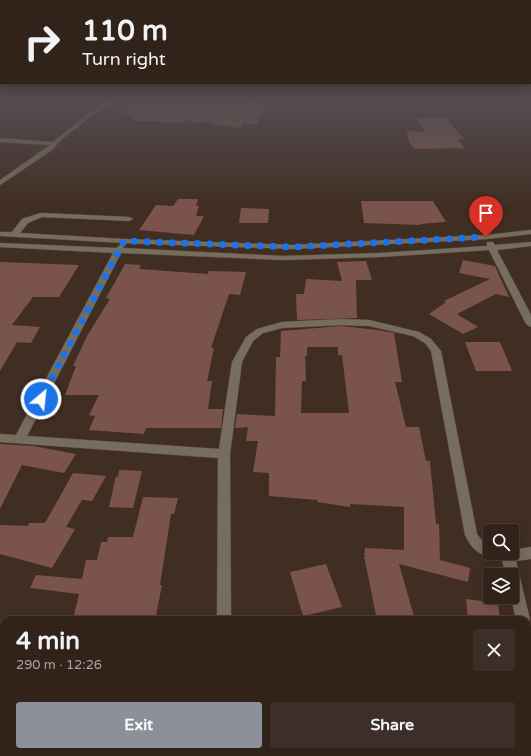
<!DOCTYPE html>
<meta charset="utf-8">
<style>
:root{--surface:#31221a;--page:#3d2f27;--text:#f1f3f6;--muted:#a8a4a2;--line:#4c3f39;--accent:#8c9099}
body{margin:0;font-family:"Varela Round",sans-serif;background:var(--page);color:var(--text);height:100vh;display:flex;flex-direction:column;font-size:15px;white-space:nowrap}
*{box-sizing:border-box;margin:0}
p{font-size:13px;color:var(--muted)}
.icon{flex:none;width:22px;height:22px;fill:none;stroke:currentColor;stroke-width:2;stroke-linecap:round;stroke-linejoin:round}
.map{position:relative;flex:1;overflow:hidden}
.drawer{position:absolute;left:0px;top:616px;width:531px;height:140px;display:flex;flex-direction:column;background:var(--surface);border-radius:12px 12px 0 0;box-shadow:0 2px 10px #0003,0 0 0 1px var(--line)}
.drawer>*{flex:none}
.banner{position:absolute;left:0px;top:0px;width:531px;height:84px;box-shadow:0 2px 10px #0003,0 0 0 1px var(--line);background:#31221a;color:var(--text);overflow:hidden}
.buttons{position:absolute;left:483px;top:524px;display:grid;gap:8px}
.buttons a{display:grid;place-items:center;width:36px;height:36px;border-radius:4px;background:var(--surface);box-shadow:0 2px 10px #0003,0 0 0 1px var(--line);font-size:20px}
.pin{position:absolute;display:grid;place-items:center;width:34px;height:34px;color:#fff;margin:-41px -17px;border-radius:50% 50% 50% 0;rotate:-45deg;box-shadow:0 0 4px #0007}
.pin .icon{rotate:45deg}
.me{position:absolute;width:44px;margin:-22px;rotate:28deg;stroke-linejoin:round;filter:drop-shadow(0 0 3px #0008)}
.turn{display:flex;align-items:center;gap:14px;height:84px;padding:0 16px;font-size:18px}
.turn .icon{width:52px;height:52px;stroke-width:2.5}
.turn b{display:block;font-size:28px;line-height:34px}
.round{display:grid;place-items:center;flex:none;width:42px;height:42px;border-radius:4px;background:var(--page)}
.head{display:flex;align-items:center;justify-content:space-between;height:68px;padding:0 16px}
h1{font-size:24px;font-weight:700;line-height:30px}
.button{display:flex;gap:8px;margin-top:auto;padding:8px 16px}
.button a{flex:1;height:46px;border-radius:4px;background:var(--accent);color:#fff;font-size:16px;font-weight:700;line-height:46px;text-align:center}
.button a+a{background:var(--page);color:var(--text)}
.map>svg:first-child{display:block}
</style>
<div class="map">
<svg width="531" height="756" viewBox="0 0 531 756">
<rect width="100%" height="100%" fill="#412e23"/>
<g fill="#7b534d" fill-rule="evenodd">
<path d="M201,101H263L264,112L262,113L261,118L258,119L259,125L243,123L240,128L215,124L209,121L196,123L186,119L183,123L146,121L137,122L115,104L199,103Z"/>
<path d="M445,117L464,139L458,140L465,148L415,149L410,144L406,131L426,132L415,118Z"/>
<path d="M178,199H198L196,206H199L196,216H204L194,235L139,230L156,205L173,206Z"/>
<path d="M361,201H433L446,222L420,224L421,225L364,223Z"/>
<path d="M241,208L269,209L268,223H239Z"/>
<path d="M463,260L495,266L509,297L496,294L457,314L478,327L463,334L429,314L446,302L444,301L490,279L459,273Z"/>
<path d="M366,261L372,280H356L357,318L297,320L296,294H304L306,279L342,281L337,262Z"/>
<path d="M0,262L79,265L59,297H33L12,325L40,327L31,343L17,342L0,371Z"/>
<path d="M125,264L141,265L139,269L208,274L209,271L246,272L240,295L229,294L211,348H214L207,381H212L208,409H223L221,428H146L144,434L89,430L95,416L89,415L99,395H65L76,366H73L87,336L110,299L106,298Z"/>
<path d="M341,326L378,330L394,333L402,382H395L406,427H419L426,461H430L436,524H439L440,560L470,568L468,582L399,564L415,620H377L364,556H368L364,555L365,548L404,550V507L350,504V507L317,502L318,500L269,496V473L253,472L258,441H246L248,427L235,428L237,414L275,416L276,357H280L281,331ZM307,347H338V355H342L349,413H301L302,381H306L305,356H307Z"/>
<path d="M465,342H500L512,371H476Z"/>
<path d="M0,444L33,446L76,454L64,473L22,465L0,509Z"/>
<path d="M119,470L142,471L133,508L109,507L116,476L118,477Z"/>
<path d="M73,473L106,476L92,501L82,500L66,527L75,529L52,568L0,554V525L28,526L29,523H45Z"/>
<path d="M143,497L178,498L174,514H171L160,585H162L155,620H110L112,615H74L79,594L30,588L36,575L82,579L86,560H97L101,542H107L108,537H133Z"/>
<path d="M326,564L342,607L303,616L290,572Z"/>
<path d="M466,599L498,603L500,620H468Z"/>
</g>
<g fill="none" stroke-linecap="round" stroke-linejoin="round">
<defs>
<g id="minor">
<path d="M111,101H117L94,114L61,140L52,150L0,185V180L50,145L0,142V138L53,142L90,112Z"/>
<path d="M41,213L129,217L133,219L129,221L42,217L28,223L20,233L124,239L293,245L487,235L531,230V234L487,239L293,249L124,243L0,236V232H12L22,219Z"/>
<path d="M487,242H493L495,245L531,242V246L497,250L531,315V327L526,324L489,250L380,257L283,260L121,253L27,436L219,449L232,362L246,337L257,329L282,322L341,319L369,320L419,332L431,339L441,351L477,534L484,543L490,546V553H512V550L531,547V559L516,561L530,620L528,625L527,620H516L511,597H512V575H506L502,560C483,556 474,554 465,535L431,351L425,343L413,336L369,326L341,325L282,328L263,333L253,341L242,362L230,454L231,620H217L218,458L0,442V434L16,435L113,253L0,247V243L116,248L120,245H123V248L283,256L380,253L487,246Z"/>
<path d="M527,630L531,632V662L527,661Z"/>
<path d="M184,752H201L200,756H183Z"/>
</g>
</defs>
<use href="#minor" stroke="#5e4c42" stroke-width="1"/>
<use href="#minor" fill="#776d5f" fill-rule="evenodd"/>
</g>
<linearGradient id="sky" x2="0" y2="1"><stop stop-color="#241913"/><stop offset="0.49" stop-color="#544c50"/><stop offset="1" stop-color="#544c50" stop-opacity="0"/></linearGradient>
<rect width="531" height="206" fill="url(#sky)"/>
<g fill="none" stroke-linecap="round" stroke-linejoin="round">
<path stroke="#1a73e8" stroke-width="7" stroke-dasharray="0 12.6" d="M41,399L124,241L293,247L486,237"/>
</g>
</svg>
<div class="buttons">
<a><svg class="icon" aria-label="search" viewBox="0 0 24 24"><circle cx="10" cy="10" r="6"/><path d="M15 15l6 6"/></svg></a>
<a><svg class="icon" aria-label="layers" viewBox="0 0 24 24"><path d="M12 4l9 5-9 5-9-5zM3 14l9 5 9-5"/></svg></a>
</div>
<div class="pin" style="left:486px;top:237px;background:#d93025"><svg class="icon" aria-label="arrive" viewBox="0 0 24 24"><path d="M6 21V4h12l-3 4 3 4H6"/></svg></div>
<svg class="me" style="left:41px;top:399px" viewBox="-20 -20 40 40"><circle r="17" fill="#1a73e8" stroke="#fff" stroke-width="3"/><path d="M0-11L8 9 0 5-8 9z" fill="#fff"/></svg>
<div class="banner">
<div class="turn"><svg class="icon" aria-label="right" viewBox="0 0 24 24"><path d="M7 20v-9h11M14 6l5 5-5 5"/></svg><div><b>110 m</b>Turn right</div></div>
</div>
<section class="drawer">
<div class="head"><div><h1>4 min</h1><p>290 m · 12:26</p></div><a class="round"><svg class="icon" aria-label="close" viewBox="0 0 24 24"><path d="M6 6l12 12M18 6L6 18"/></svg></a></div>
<div class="button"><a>Exit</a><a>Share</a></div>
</section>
</div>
